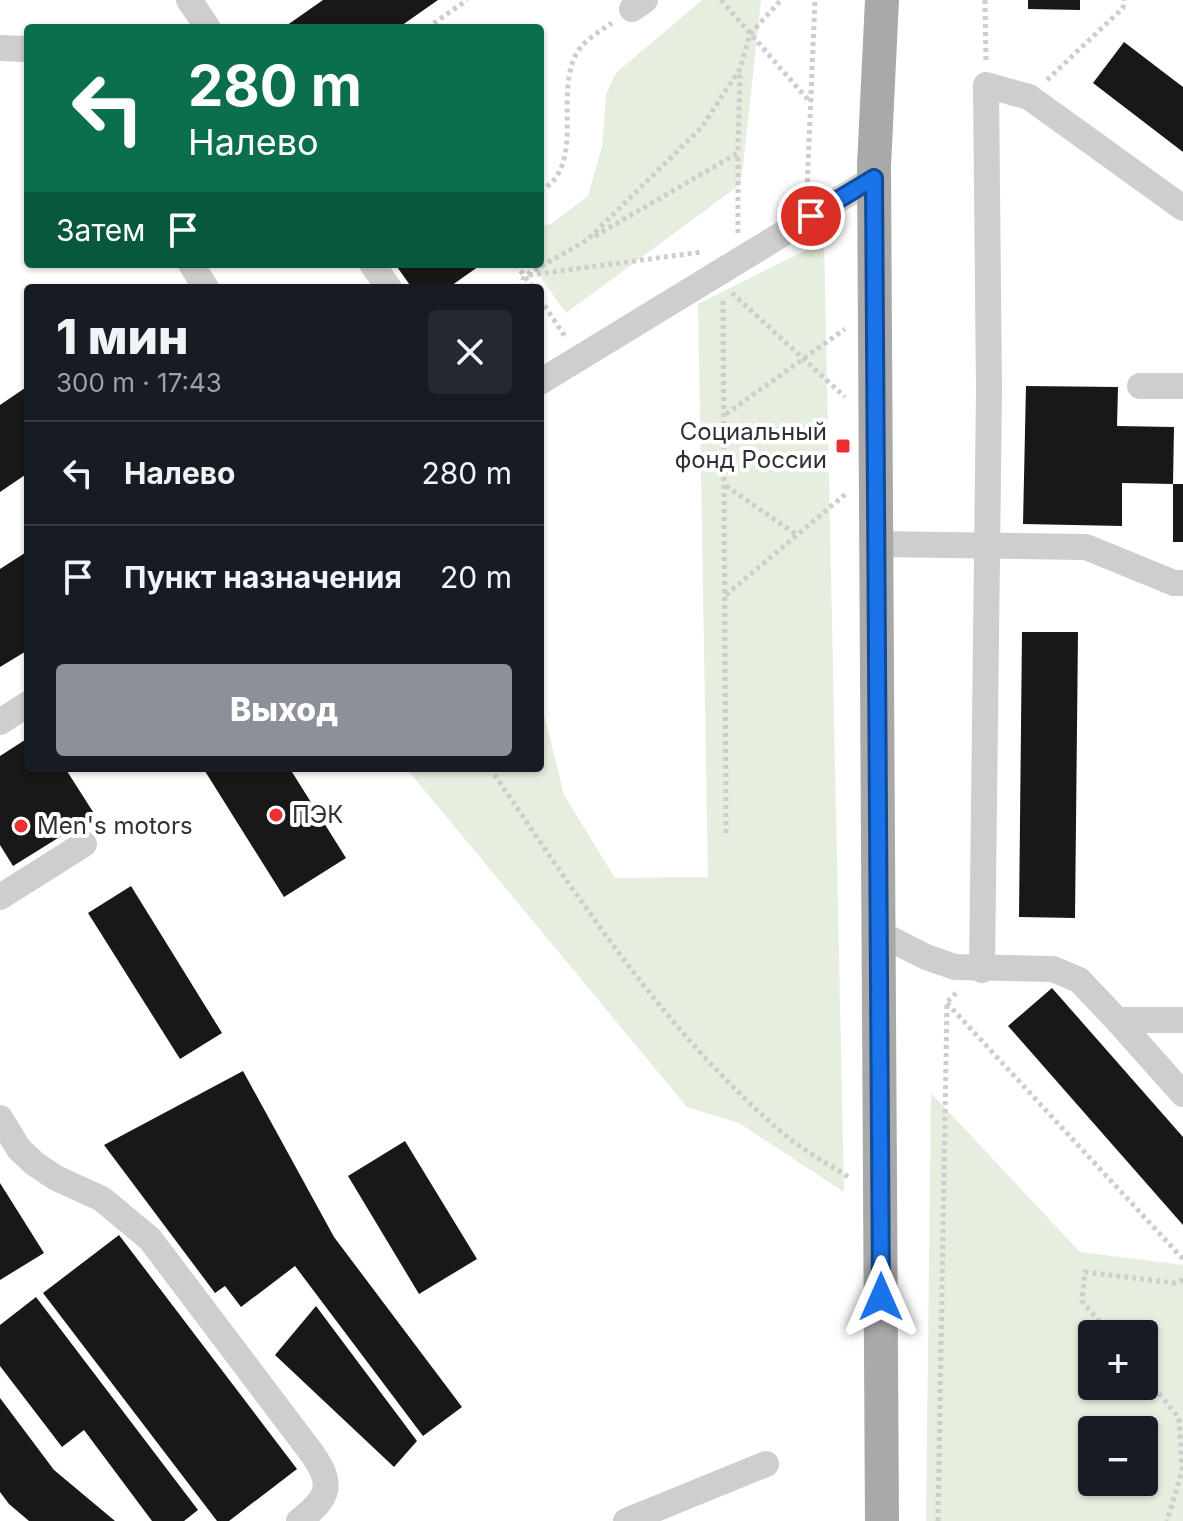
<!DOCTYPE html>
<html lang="ru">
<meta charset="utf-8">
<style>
:root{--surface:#171b24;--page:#242831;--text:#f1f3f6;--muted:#9ea1a6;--line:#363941;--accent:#8c9099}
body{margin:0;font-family:Inter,sans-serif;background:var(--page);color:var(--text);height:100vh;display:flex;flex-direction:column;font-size:30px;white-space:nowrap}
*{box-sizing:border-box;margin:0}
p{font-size:26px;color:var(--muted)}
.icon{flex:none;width:44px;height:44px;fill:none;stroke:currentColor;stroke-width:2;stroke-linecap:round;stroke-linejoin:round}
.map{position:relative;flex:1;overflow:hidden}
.side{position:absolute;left:24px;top:284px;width:520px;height:488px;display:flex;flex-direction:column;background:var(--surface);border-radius:8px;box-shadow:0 2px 6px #0004}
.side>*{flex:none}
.hud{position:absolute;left:24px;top:24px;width:520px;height:244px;border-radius:8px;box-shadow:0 2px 6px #0004;background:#0b6e4f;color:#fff;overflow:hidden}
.fabs{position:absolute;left:1078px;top:1320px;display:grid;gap:16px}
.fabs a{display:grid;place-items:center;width:80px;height:80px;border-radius:8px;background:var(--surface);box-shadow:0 2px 6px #0004;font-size:40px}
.pin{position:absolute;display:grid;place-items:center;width:68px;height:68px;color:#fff;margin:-34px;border:4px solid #fff;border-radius:50%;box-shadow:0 2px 8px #0007}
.me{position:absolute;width:88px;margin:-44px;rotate:0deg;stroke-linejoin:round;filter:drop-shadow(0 0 6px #0008)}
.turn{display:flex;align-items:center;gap:28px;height:168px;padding:0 32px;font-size:36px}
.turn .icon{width:104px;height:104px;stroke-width:2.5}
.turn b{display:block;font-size:56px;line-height:68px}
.then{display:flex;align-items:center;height:76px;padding:0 32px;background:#0003;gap:16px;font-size:30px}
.round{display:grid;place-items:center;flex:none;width:84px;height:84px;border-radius:8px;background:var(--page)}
.summary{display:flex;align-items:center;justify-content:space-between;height:136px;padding:0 32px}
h1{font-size:48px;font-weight:800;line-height:60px}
.action{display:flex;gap:16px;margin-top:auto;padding:16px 32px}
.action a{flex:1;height:92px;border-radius:8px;background:var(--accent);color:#fff;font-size:32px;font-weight:800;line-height:92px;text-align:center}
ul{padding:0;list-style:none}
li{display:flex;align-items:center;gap:24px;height:104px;padding:0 32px;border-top:2px solid var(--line)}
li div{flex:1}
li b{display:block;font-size:30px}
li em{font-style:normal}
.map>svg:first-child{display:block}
</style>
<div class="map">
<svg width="1183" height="1521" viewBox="0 0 1183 1521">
<rect width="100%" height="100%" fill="#fff"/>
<g fill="#e6eedf" fill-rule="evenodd">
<path d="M702,0H761L741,184L566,313L531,264H540V226L551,224L588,196L602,147L606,94L616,73Z"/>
<path d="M824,241L844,1192L739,1123L687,1107L406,768H540V698L564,795L615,878L708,877L698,304Z"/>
<path d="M931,1093L1080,1252L1183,1265V1521H926ZM1092,1334H1144V1386H1092ZM1092,1430H1144V1482H1092Z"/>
</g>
<g fill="#181818">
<path d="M323,0H438L398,28H283Z"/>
<path d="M1028,0H1080V10L1028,9Z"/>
<path d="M1124,42L1183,87V152L1093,83Z"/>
<path d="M395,264H482L448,288H412Z"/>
<path d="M28,386V473L0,492V405Z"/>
<path d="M1026,386L1118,387L1117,426L1174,427L1173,484L1122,483V526L1023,524Z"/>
<rect x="1173" y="484" width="10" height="58"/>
<path d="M28,551V650L0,667V569Z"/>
<path d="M1022,632H1078L1075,918L1019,917Z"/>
<path d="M28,738V768H65L95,815L13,866L0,845V756Z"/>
<path d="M203,768H299L292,772L346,858L284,897Z"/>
<path d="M131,886L222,1033L180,1059L88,913Z"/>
<path d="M1052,988L1183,1137V1225L1008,1026Z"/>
<path d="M243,1071L334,1237L462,1407L423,1436L295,1266L241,1307L225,1286L215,1293L104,1145Z"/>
<path d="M405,1141L477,1259L419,1294L348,1176Z"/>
<path d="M0,1183L44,1253L0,1280Z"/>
<path d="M119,1235L297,1469L229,1521H217L43,1293Z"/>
<path d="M36,1297L198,1510L184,1521H152L84,1430L62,1447L0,1366V1325Z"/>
<path d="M316,1306L417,1441L394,1467L275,1355Z"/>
<path d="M0,1398L54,1470L115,1521H29L9,1504L0,1492Z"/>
</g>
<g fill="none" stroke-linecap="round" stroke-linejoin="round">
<g stroke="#cecece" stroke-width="5" stroke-dasharray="4 4" stroke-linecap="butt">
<path d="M721,0L810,102"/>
<path d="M985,0L986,63"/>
<path d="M427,28L467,0"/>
<path d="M1047,80L1123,8L1124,0"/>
<path d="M807,190L815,0"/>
<path d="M540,191C588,165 552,93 578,51C586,39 600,31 612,23"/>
<path d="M738,233V153"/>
<path d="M595,236L738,153L740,72"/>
<path d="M516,264L533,288"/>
<path d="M529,275L702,252"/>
<path d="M521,288L524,276L587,240L701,128L740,69L750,34L781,0"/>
<path d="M732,293L845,397"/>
<path d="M540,299L566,338"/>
<path d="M723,301L726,833"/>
<path d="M726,414L845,329"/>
<path d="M726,486L797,535"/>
<path d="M726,595L848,492"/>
<path d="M490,768C577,896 662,1028 779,1130C800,1149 827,1163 850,1178"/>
<path d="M947,1003L1183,1259"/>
<path d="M1110,1334L1082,1301L1085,1272L1174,1283L1183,1280"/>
<path d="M1144,1375L1179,1418L1182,1471L1167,1521"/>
<path d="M938,1521L947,1002L958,991"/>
</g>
<g stroke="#cecece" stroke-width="26">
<path d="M189,0L208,28"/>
<path d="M632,9L645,0"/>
<path d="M0,48L28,49"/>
<path d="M191,264L206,288"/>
<path d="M372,264L389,288"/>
<path d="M540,382L874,178"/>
<path d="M1140,386H1183"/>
<path d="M876,544L1086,547L1174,583H1183"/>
<path d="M0,722L28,704"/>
<path d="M0,897L84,844"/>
<path d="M879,933L926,957L955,967L1053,969L1079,980L1117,1020H1183"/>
<path d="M982,970L989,390L986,85L1029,97L1183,208"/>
<path d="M1117,1020L1183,1094"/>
<path d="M0,1118L19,1149L35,1164L56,1178L102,1199L150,1239L311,1452C334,1484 330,1497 299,1521"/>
<path d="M626,1521L766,1464"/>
</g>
<path stroke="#a9a9a9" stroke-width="34" d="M882,1521L874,166L882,0"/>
</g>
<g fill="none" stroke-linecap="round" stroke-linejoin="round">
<defs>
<path id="route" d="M811,216L874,178L881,1297"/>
</defs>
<use href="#route" stroke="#114b97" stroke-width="20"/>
<use href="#route" stroke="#1a73e8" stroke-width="14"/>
</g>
<g fill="#ec2f33" stroke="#fff" stroke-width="3">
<rect x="835" y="438" width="16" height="16" rx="4"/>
<circle cx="276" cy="815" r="8"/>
<circle cx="21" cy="826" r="8"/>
</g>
<g text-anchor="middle" stroke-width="8" stroke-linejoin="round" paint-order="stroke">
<g font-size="24" fill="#313131" stroke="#fff" text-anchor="start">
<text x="827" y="440" text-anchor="end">Социальный<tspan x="827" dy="28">фонд России</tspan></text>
<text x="292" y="823">ПЭК</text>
<text x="37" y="834">Men's motors</text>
</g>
</g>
</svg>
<div class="fabs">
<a>+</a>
<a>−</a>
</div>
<div class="pin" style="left:811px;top:216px;background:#d93025"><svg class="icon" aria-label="arrive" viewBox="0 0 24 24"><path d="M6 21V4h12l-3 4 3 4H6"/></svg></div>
<svg class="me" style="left:881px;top:1297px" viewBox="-20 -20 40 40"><path d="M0-17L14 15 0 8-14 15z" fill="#1a73e8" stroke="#fff" stroke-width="4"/></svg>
<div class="hud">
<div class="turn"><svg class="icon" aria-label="left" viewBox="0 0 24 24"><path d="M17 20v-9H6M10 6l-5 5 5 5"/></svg><div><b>280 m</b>Налево</div></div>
<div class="then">Затем<svg class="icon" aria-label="arrive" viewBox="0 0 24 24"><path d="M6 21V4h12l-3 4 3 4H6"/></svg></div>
</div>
<section class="side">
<div class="summary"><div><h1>1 мин</h1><p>300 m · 17:43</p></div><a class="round"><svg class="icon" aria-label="close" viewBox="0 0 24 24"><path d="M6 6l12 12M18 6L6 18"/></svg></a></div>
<ul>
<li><svg class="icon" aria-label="left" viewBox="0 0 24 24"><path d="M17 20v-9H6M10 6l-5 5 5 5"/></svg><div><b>Налево</b></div><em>280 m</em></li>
<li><svg class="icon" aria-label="arrive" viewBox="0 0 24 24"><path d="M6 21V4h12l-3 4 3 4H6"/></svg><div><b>Пункт назначения</b></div><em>20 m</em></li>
</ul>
<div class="action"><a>Выход</a></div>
</section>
</div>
